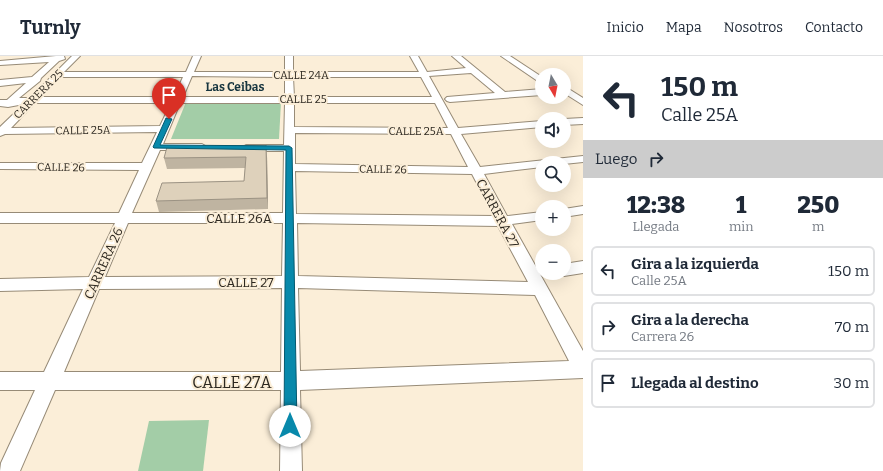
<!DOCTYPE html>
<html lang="es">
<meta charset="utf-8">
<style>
:root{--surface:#fff;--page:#f2f2f3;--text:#1f2937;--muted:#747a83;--line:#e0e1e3}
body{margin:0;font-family:Bitter,serif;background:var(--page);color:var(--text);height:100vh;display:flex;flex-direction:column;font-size:15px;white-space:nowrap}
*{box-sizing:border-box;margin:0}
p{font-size:13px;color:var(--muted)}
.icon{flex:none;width:22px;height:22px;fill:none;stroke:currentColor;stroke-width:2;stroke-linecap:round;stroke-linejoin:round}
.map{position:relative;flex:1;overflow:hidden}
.drawer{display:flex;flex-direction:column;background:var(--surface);width:300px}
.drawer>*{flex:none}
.banner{background:#fff;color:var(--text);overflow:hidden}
.needle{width:26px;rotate:170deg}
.buttons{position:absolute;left:535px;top:12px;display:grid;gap:8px}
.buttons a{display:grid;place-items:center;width:36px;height:36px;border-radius:50%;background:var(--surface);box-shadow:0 4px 16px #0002;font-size:20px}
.pin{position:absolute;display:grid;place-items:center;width:34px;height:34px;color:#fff;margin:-41px -17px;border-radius:50% 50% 50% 0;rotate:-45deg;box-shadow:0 0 4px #0007}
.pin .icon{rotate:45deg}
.me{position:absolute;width:44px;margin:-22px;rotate:0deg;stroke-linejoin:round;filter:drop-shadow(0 0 3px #0008)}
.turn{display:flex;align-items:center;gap:14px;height:84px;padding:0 12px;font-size:18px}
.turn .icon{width:52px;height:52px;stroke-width:2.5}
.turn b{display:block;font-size:28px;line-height:34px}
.then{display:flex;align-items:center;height:38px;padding:0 12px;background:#0003;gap:8px;font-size:15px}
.eta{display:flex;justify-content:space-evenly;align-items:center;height:68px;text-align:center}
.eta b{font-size:24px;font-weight:800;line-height:28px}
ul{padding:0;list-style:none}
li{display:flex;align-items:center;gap:12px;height:50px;margin:0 8px 6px;padding:0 4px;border:2px solid var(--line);border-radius:6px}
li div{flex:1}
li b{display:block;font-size:15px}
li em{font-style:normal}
header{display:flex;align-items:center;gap:24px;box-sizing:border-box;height:56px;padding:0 20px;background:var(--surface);border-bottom:1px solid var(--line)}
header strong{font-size:19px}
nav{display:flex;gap:22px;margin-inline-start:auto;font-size:14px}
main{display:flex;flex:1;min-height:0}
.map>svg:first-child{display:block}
</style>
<header>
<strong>Turnly</strong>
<nav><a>Inicio</a><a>Mapa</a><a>Nosotros</a><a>Contacto</a></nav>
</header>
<main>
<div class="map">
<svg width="583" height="415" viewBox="0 0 583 415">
<rect width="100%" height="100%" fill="#fbeed8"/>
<g fill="#a3cda7">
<path d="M186,46H281L279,83H171Z"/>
<path d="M209,364L203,415H138L149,365Z"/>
</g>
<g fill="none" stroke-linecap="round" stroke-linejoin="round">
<defs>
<g id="street">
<path d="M56,0H64L65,3L59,5L41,22L40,25L19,42H30L72,0H80L64,16H186L193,0H201L194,16H285V0H293V16H419L410,0H418L427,16L466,12L452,0H461L505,36L542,33V39L450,46L447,45L445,43L447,41L495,37L471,17L429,20L458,72L542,65V71L461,78L480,111L583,100V106L564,108V107H542V111L484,118L507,160L542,156V164L512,168L583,295V322L300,334L302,415H280L281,334H55L20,415H0L1,407L35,334H0V316H44L83,233L0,235V223L89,221L115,167H0V157H119L139,114L0,113V107H142L157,76L5,78L0,80V71L24,48L8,51L0,50V44H7L26,27L0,30V24L32,21L49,6L0,9V5ZM192,20L285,21V41H183ZM59,21H183L174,41H40ZM293,21H421L432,41H294ZM35,47H171L160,70L11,72ZM180,47H285L284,89H246L241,92L246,95H284L283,157H132L160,94H202L207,91L202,88H163ZM294,47H435L448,72L294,71ZM295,77L451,78L468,111L295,108ZM295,115L472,118L494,160L296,158ZM128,167H283L282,220L105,221ZM297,167L498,170L528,226L298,220ZM282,232L281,316H64L99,233ZM298,232L535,239L569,305L300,315Z"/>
<path d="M501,0H510L542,21V28Z"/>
<path d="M564,30L583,42V49L564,37Z"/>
<path d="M583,62V68L564,69V63Z"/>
<path d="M583,150V158L564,161V153Z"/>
<path d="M583,205V217L564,220L558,217H564V208Z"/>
</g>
</defs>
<use href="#street" stroke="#978b77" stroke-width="2"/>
<use href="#street" fill="#fff" fill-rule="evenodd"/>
</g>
<path fill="#bfb4a1" d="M267,100L268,153L159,156L156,145L244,125L245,112L167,113L164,102Z"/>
<path fill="#9b9283" d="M266,89L267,100L268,153L267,142Z"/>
<path fill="#ded1bb" stroke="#9b9283" d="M266,89L267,142L156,145L162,127L244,125L246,101L164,102L167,91Z"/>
<path fill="#0889ab" stroke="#05596f" d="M166,62L172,63L160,89L289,90L292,92L297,370L295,375L290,377L286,375L284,370L286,94L154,92L153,91Z"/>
<g text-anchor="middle" stroke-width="4" stroke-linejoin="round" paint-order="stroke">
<g font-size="11" fill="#2d2820" stroke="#fbeed8">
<text x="301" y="23">CALLE 24A</text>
<text transform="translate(38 38) rotate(-45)" y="4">CARRERA 25</text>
<text x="303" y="47">CALLE 25</text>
<text transform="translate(83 74) rotate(-1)" y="4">CALLE 25A</text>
<text x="416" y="79">CALLE 25A</text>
<text transform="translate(61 111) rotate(1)" y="4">CALLE 26</text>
<text transform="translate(383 113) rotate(1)" y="4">CALLE 26</text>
</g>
<g font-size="12" font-weight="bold" fill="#17353f" stroke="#fbeed8">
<text x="235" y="35">Las Ceibas</text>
</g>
<g font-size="13" fill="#2d2820" stroke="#fbeed8">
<text transform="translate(498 157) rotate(62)" y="5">CARRERA 27</text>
<text x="239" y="167">CALLE 26A</text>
<text transform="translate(103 207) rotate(-66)" y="5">CARRERA 26</text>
<text x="246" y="231">CALLE 27</text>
</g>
<g font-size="16" fill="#2d2820" stroke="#fbeed8">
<text x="232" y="332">CALLE 27A</text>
</g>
</g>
</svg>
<div class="buttons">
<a><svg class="needle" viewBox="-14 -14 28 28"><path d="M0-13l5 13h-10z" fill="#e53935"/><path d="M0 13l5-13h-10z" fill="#747a83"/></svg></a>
<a><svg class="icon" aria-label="sound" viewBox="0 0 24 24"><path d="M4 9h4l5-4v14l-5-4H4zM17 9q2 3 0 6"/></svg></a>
<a><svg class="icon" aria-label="search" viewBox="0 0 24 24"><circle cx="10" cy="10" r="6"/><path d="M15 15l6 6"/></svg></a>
<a>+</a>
<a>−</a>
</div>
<div class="pin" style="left:169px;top:63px;background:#d93025"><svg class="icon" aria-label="arrive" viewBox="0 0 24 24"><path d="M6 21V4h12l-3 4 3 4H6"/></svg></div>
<svg class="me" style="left:290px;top:370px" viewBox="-20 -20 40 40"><circle r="19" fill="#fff"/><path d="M0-13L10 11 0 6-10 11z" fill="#0889ab"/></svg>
</div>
<section class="drawer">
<div class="banner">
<div class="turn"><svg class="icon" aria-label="left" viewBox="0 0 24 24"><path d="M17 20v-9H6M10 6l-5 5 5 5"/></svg><div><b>150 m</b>Calle 25A</div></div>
<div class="then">Luego<svg class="icon" aria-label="right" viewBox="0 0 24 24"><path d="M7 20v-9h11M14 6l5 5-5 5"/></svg></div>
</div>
<div class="eta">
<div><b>12:38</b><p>Llegada</p></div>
<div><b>1</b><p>min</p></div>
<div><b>250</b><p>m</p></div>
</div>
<ul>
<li><svg class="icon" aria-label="left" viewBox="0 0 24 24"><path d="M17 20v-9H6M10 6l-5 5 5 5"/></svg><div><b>Gira a la izquierda</b><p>Calle 25A</p></div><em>150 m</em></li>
<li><svg class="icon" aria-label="right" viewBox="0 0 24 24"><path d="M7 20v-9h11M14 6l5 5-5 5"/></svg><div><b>Gira a la derecha</b><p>Carrera 26</p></div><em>70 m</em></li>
<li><svg class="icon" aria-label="arrive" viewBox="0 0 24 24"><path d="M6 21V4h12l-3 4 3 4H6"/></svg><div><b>Llegada al destino</b></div><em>30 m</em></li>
</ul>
</section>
</main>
